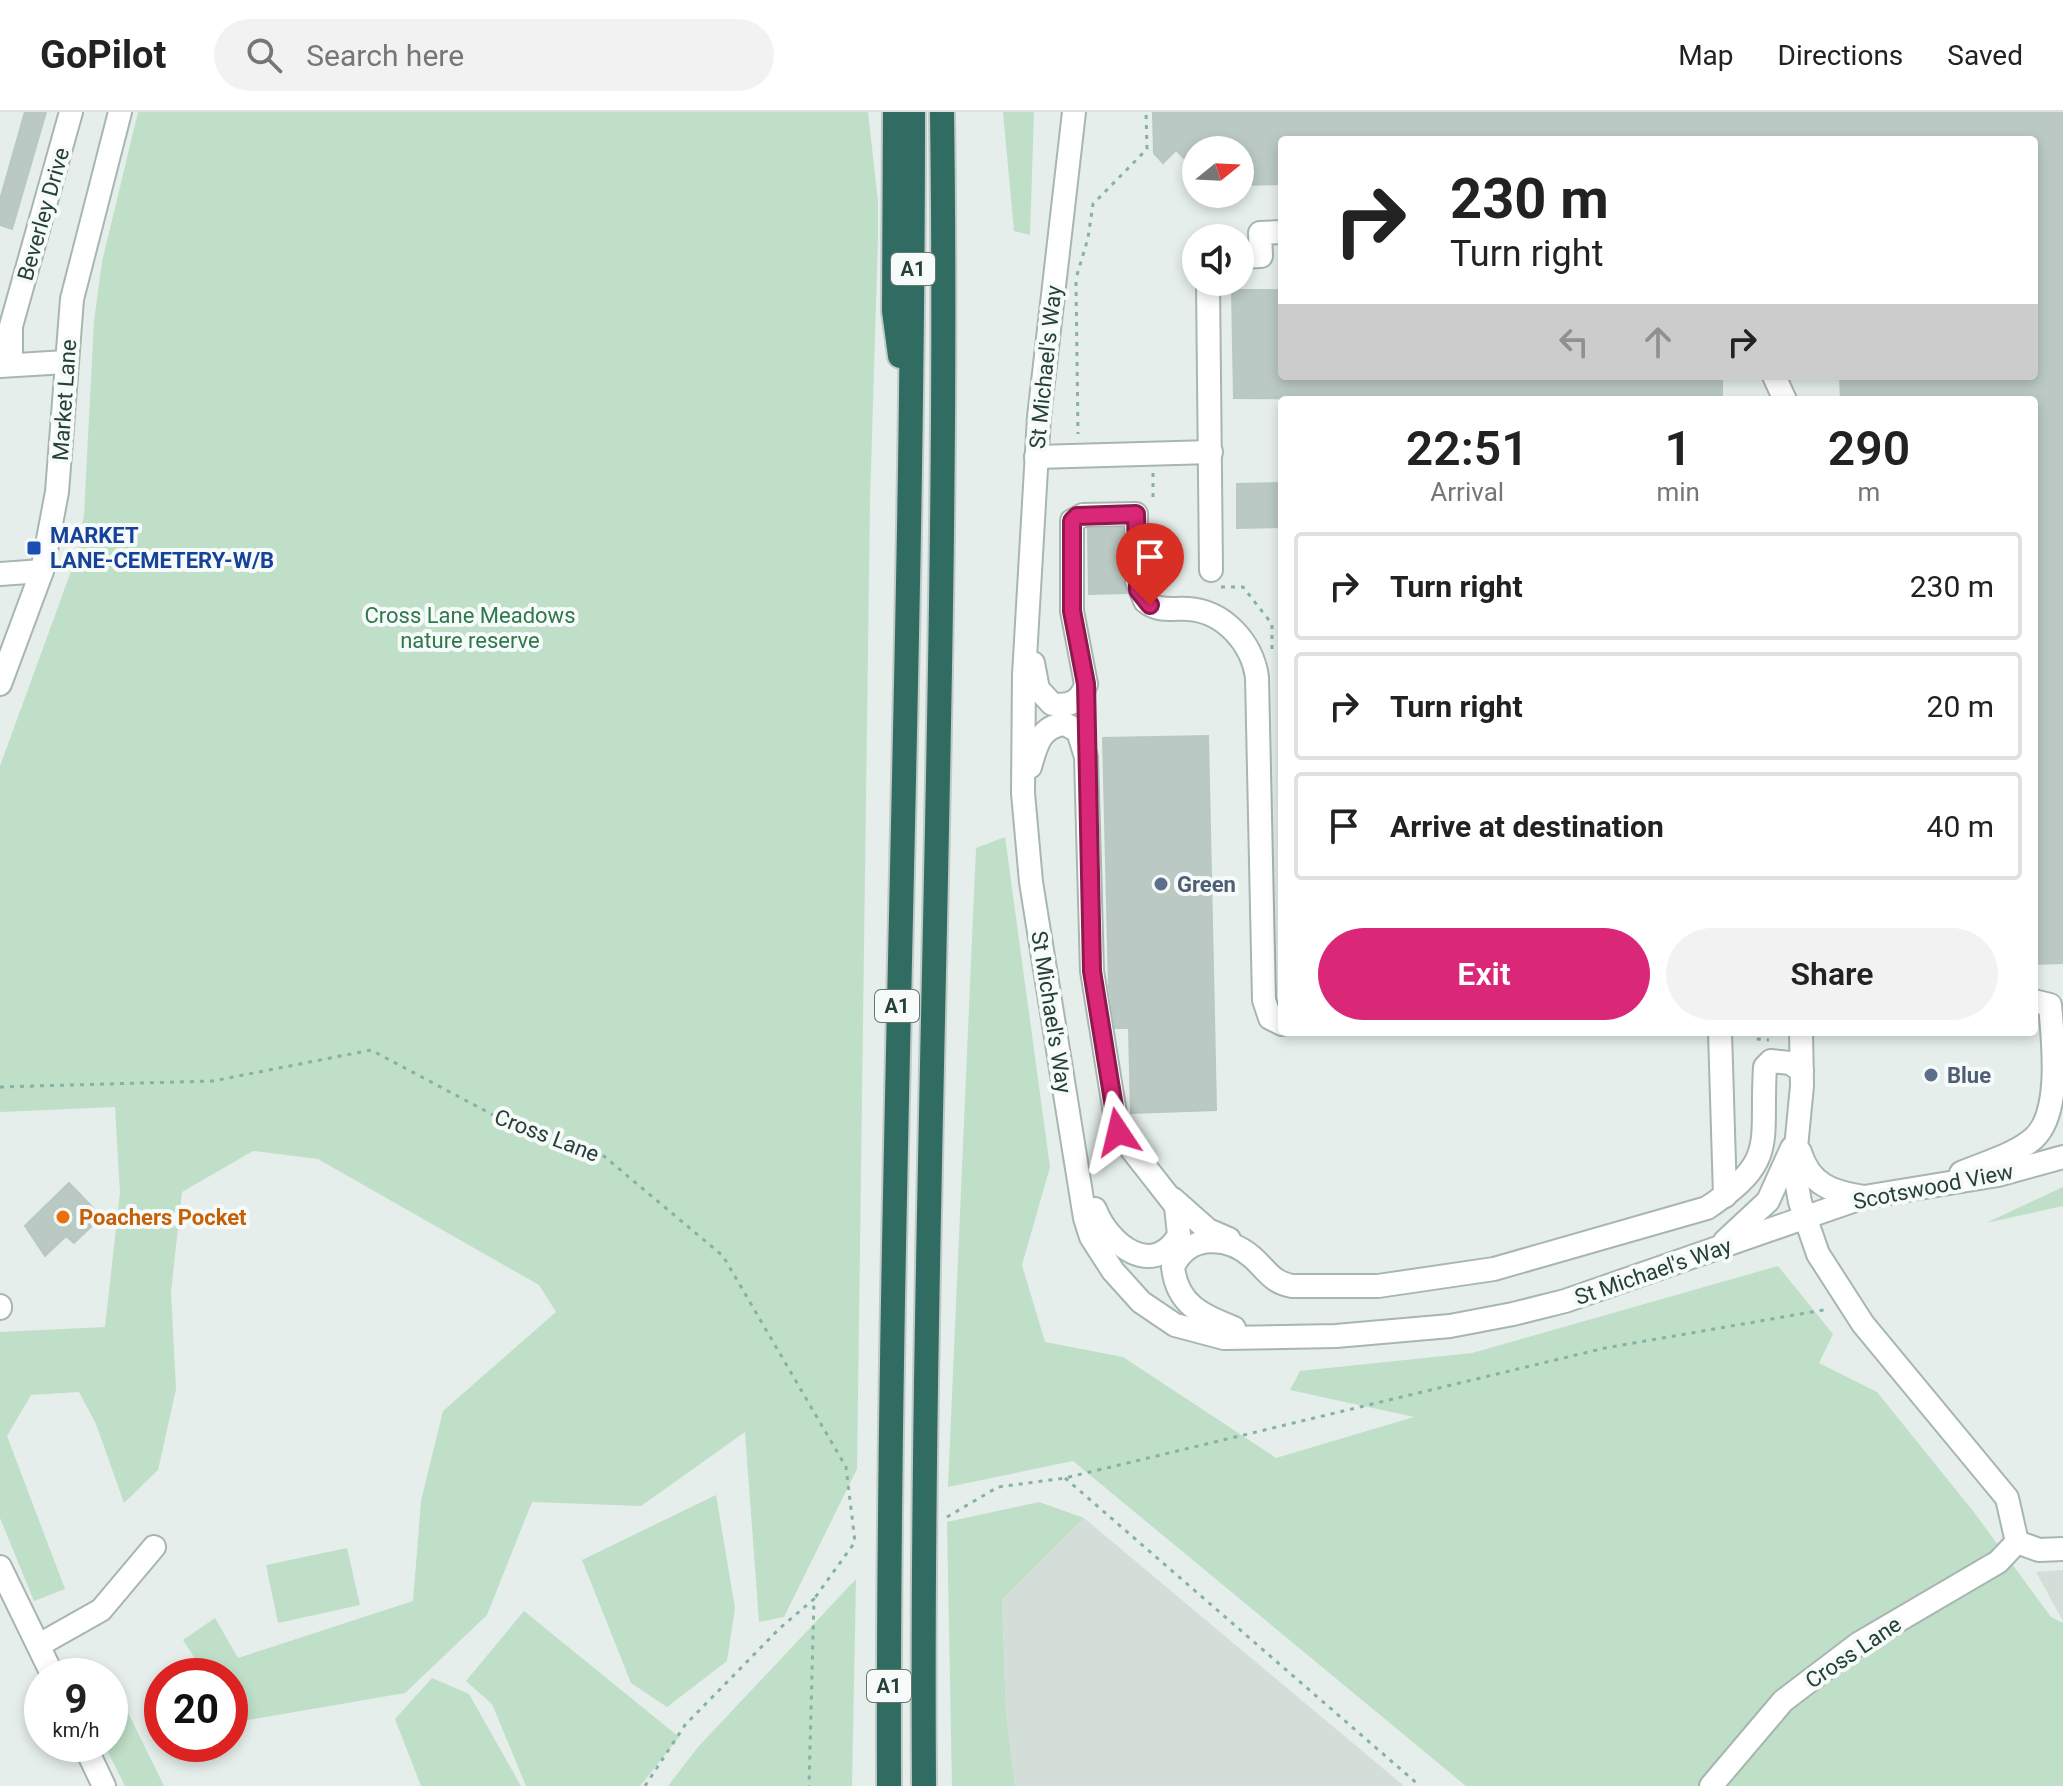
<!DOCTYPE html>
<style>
:root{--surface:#fff;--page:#f2f2f2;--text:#222;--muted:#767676;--line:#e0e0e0;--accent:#db2777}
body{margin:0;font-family:Roboto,sans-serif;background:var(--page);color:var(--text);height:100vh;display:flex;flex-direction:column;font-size:30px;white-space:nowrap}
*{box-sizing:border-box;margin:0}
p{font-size:26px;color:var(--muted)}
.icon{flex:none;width:44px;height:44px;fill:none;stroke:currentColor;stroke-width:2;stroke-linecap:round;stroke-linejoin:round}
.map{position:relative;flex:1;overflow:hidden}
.drawer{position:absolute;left:1278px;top:284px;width:760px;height:640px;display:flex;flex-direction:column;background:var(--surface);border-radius:8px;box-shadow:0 4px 12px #0003}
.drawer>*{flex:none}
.hud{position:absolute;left:1278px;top:24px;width:760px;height:244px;border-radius:8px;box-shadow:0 4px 12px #0003;background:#fff;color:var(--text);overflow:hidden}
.needle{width:52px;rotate:72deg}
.controls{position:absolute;left:1182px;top:24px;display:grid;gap:16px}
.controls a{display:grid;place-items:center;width:72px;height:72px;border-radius:50%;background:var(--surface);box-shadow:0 4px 12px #0003;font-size:40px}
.speed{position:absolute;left:24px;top:1546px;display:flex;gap:16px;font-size:40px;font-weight:700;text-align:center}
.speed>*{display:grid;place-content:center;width:104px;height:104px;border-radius:50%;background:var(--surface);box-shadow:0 4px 12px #0003;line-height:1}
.speed small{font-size:20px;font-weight:400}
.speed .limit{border:12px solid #d22;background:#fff;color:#111}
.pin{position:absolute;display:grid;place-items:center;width:68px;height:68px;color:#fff;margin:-82px -34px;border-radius:50% 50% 50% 0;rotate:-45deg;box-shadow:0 0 8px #0007}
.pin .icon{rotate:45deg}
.me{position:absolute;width:88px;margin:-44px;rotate:350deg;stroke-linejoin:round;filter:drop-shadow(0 0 6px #0008)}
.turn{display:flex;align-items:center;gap:28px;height:168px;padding:0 40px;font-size:36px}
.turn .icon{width:104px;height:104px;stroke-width:2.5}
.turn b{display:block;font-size:56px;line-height:68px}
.lanes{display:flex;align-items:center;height:76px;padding:0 40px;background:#0003;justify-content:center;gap:40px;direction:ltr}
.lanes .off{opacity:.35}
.eta{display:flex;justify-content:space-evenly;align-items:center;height:136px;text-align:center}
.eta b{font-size:48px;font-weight:600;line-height:56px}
.button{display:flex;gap:16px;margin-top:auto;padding:16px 40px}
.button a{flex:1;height:92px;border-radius:48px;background:var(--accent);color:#fff;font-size:32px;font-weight:600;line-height:92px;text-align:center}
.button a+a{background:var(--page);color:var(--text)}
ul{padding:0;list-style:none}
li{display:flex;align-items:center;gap:24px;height:108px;margin:0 16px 12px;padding:0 24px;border:4px solid var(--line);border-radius:8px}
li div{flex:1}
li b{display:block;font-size:30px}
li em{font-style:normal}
header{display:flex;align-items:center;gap:48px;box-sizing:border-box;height:112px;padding:0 40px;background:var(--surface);border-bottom:2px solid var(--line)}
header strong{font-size:38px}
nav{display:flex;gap:44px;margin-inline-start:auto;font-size:28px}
.search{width:560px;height:72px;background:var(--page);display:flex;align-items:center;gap:20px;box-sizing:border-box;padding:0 28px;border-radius:44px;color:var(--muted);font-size:30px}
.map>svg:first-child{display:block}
</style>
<header>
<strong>GoPilot</strong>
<div class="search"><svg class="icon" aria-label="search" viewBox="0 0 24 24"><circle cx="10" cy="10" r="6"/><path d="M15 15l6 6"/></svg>Search here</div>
<nav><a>Map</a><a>Directions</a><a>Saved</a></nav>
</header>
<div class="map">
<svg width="2063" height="1674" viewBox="0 0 2063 1674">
<rect width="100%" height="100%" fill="#e5eeea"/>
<g fill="#d3ded9">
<path d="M1084,1406L1404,1674H1015L1006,1601L1002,1488Z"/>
<path d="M2063,1458V1509L2036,1460Z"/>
</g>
<g fill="#bfdfc8">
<path d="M138,0H868L878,89V125L870,389L857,1357L784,1505L759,1510L745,1320L641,1394L532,1390L487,1503L405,1581L236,1610L230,1601V1564H206L183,1528L215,1506L238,1546L413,1489L421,1389L443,1299L556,1200L539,1173L318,1047L253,1039L182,1080L171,1180L176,1277L158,1358L124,1391L96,1312L79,1280L31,1283L7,1324L65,1477L34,1489L0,1406V1220L105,1215L120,1081L115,995L0,1000V654L77,443L84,403L94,209L102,150Z"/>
<path d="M1003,0H1034L1030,123L1014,119Z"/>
<path d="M1005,725L1050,1055L1022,1153L1045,1230L1123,1245L1276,1346L1414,1305L1290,1278L1300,1259L1472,1241L1778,1154L1833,1222L1819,1251L1877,1280L1973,1399L2051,1505L2063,1511V1674H1466L1073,1349L948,1375L976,736Z"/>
<path d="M2063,1075V1094L1986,1111Z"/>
<path d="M716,1383L735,1496L727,1549L667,1595L631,1571L582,1448Z"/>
<path d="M1039,1390L1084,1406L1002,1488L1006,1601L1015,1674H952L947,1410Z"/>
<path d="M347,1436L360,1493L278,1511L266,1453Z"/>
<path d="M856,1467L852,1674H668L698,1635Z"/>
<path d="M524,1499L679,1625L640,1674H526L492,1592L466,1569Z"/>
<path d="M432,1566L469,1582L521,1674H421L395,1607Z"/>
<path d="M113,1570L164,1674H125L104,1632H110V1571Z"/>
</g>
<g fill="#bac9c3" stroke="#b8c8c2" stroke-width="2">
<path d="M25,0H46L12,117L0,113V88Z"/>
<path d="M1153,0H2063V851L2034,852V288H1841L1840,264H2034V28H1282V72L1240,73V38H1196V58L1176,38L1163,51L1154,41Z"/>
<path d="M1232,178H1282V264H1722V288L1234,286Z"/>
<path d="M1282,371V415L1237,416V372Z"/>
<path d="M1122,416L1123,469L1127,481L1089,482L1088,417Z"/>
<path d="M1208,624L1216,998L1131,1001L1129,916H1115L1109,874L1103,626Z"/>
<path d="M69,1071L94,1097L89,1101L97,1109L74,1131L66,1124L45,1144L25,1114Z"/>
</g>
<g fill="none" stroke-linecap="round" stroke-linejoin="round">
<defs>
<g id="minor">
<path d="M1074,0L1039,305L1024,563L1023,681L1031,770L1085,1106L1091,1125L1113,1159L1141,1190L1175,1213L1224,1226L1336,1224L1450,1214L1513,1202L1565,1189L1864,1085L1998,1063L2063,1045"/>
<path d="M1240,145L1261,144L1260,121L1282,120"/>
<path d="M1208,170L1211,458"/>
<path d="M11,251V214L71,0"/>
<path d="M0,254L66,250"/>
<path d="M1774,264L1785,288"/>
<path d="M1036,345L1211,340"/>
<path d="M0,462L42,459"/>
<path d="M1033,551L1038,577L1052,592C1070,595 1081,589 1086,572L1072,499V409L1083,403L1136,402L1137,469L1145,489C1158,500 1172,496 1188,497C1224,499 1252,531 1257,565L1264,888L1270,906L1282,912"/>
<path d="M0,572L42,459L57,380L72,187L120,0"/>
<path d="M1030,655C1036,634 1040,614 1065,612L1078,619L1086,645L1092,859L1118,1020L1176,1094L1179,1123C1153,1168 1108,1132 1095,1097"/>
<path d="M1720,920L1725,1084"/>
<path d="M1801,920L1802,974L1794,1056L1800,1090L1818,1142L1863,1212L2007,1386L2017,1430L2039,1438L2063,1437"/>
<path d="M1800,1040C1810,1073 1832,1080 1864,1085"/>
<path d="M1961,1061C1984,1051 2015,1043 2034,1026C2062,1000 2053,928 2050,893L2034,889"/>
<path d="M1173,1087L1208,1118L1229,1127"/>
<path d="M1725,1129L1768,1089L1792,1036"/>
<path d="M0,1194V1196"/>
<path d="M1234,1216C1202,1203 1177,1193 1173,1155C1188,1122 1227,1123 1252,1145C1267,1158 1271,1170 1292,1174H1378L1494,1157L1707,1096C1779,1048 1760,1031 1765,955L1771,949L1790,951L1802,959"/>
<path d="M0,1455L53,1564"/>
<path d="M39,1533L101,1498L154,1435"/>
<path d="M84,1632L104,1674"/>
<path d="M1711,1674L1783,1589L1858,1532L1998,1450L2017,1430"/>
</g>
<g id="highway">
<path d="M895,0L894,199L900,244"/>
<path d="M889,1674C887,1116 913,558 913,0"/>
<path d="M924,1674C920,1116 950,558 942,0"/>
</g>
</defs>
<use href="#minor" stroke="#a7b6b1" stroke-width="26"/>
<use href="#highway" stroke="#c2cac8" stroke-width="28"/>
<g stroke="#86b1a5" stroke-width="3" stroke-dasharray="4 6" stroke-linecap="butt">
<path d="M1077,163L1088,126L1093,92L1147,37L1146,0"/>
<path d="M1076,170L1078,322"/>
<path d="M1153,361V389"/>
<path d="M1221,475H1243L1272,512V543"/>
<path d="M1750,920L1756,927L1769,928"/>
<path d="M0,975L213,969L371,938L512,1013L599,1040L723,1144L846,1355L855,1430L814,1487"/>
<path d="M1065,1366L1420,1674"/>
<path d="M947,1405L998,1375L1065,1366L1605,1236L1829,1197"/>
<path d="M645,1674L685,1613L780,1516L814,1487L809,1674"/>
</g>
<use href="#minor" stroke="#fff" stroke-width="22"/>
<use href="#highway" stroke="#306c61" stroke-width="24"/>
</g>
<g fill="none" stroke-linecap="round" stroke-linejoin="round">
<defs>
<path id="route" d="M1118,1020L1092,859L1086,572L1072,499V409L1077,404L1136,402L1138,478L1150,493"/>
</defs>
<use href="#route" stroke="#8e194d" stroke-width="20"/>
<use href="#route" stroke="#db2777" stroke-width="14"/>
</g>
<rect fill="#1a4fb4" stroke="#f6faf8" stroke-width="3" x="26" y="428" width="16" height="16" rx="4"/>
<g fill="#5c6f8a" stroke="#f6faf8" stroke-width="3">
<circle cx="1161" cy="772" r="8"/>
<circle cx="1931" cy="963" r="8"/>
</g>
<circle fill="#e8710a" stroke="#f6faf8" stroke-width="3" cx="63" cy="1105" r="8"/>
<g text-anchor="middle" stroke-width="8" stroke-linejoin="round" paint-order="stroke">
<g fill="#f6faf8" stroke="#637872" stroke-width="2">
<rect x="891" y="141" width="44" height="32" rx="6"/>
<rect x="875" y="878" width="44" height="32" rx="6"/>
<rect x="867" y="1558" width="44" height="32" rx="6"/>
</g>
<g font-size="20" font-weight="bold" fill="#244039">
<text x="913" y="164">A1</text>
<text x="897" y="901">A1</text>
<text x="889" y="1581">A1</text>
</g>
<g font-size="22" fill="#244039" stroke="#f6faf8">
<text transform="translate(43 102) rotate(-74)" y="8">Beverley Drive</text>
<text transform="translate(1045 255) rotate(-84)" y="8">St Michael's Way</text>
<text transform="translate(64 288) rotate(-86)" y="8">Market Lane</text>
<text transform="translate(1052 900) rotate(81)" y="8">St Michael's Way</text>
<text transform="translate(547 1023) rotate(21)" y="8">Cross Lane</text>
<text transform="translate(1933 1074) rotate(-11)" y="8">Scotswood View</text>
<text transform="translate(1653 1159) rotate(-19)" y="8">St Michael's Way</text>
<text transform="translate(1853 1540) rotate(-34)" y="8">Cross Lane</text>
</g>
<g font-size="22" font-weight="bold" fill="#164399" stroke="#f6faf8" text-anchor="start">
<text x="50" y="431">MARKET<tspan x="50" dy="25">LANE-CEMETERY-W/B</tspan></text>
</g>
<g font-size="22" fill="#2f774d" stroke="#f6faf8">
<text x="470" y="511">Cross Lane Meadows<tspan x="470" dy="25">nature reserve</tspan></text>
</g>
<g font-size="22" font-weight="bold" fill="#4e5e75" stroke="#f6faf8" text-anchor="start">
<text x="1177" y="780">Green</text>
<text x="1947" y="971">Blue</text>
</g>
<g font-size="22" font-weight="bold" fill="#c56008" stroke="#f6faf8" text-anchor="start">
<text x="79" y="1113">Poachers Pocket</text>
</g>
</g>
</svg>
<div class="controls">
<a><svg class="needle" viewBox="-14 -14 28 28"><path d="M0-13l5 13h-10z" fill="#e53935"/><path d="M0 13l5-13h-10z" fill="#767676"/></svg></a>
<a><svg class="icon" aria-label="sound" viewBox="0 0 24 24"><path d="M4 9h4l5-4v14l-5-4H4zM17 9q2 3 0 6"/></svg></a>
</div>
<div class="speed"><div>9<small>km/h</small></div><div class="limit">20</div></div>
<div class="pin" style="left:1150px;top:493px;background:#d93025"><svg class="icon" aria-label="arrive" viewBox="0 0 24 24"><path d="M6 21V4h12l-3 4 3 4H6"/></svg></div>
<svg class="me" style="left:1118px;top:1020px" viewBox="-20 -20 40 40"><path d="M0-17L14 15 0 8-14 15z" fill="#db2777" stroke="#fff" stroke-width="4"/></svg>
<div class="hud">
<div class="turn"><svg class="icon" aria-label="right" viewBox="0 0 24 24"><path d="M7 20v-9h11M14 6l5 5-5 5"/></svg><div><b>230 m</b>Turn right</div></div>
<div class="lanes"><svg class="icon off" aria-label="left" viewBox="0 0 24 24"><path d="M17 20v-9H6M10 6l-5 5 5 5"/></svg><svg class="icon off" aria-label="ahead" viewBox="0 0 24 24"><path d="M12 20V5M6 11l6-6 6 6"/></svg><svg class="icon" aria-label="right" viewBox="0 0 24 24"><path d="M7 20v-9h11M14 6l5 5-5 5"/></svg></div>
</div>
<section class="drawer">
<div class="eta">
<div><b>22:51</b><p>Arrival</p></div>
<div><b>1</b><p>min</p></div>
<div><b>290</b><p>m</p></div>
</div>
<ul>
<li><svg class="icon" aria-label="right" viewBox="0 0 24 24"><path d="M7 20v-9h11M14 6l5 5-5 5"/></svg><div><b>Turn right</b></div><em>230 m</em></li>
<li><svg class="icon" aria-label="right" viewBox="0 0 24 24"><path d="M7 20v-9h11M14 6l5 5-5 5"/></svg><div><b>Turn right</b></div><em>20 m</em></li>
<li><svg class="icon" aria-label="arrive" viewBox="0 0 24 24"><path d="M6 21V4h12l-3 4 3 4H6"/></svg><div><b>Arrive at destination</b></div><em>40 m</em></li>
</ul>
<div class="button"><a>Exit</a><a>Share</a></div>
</section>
</div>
